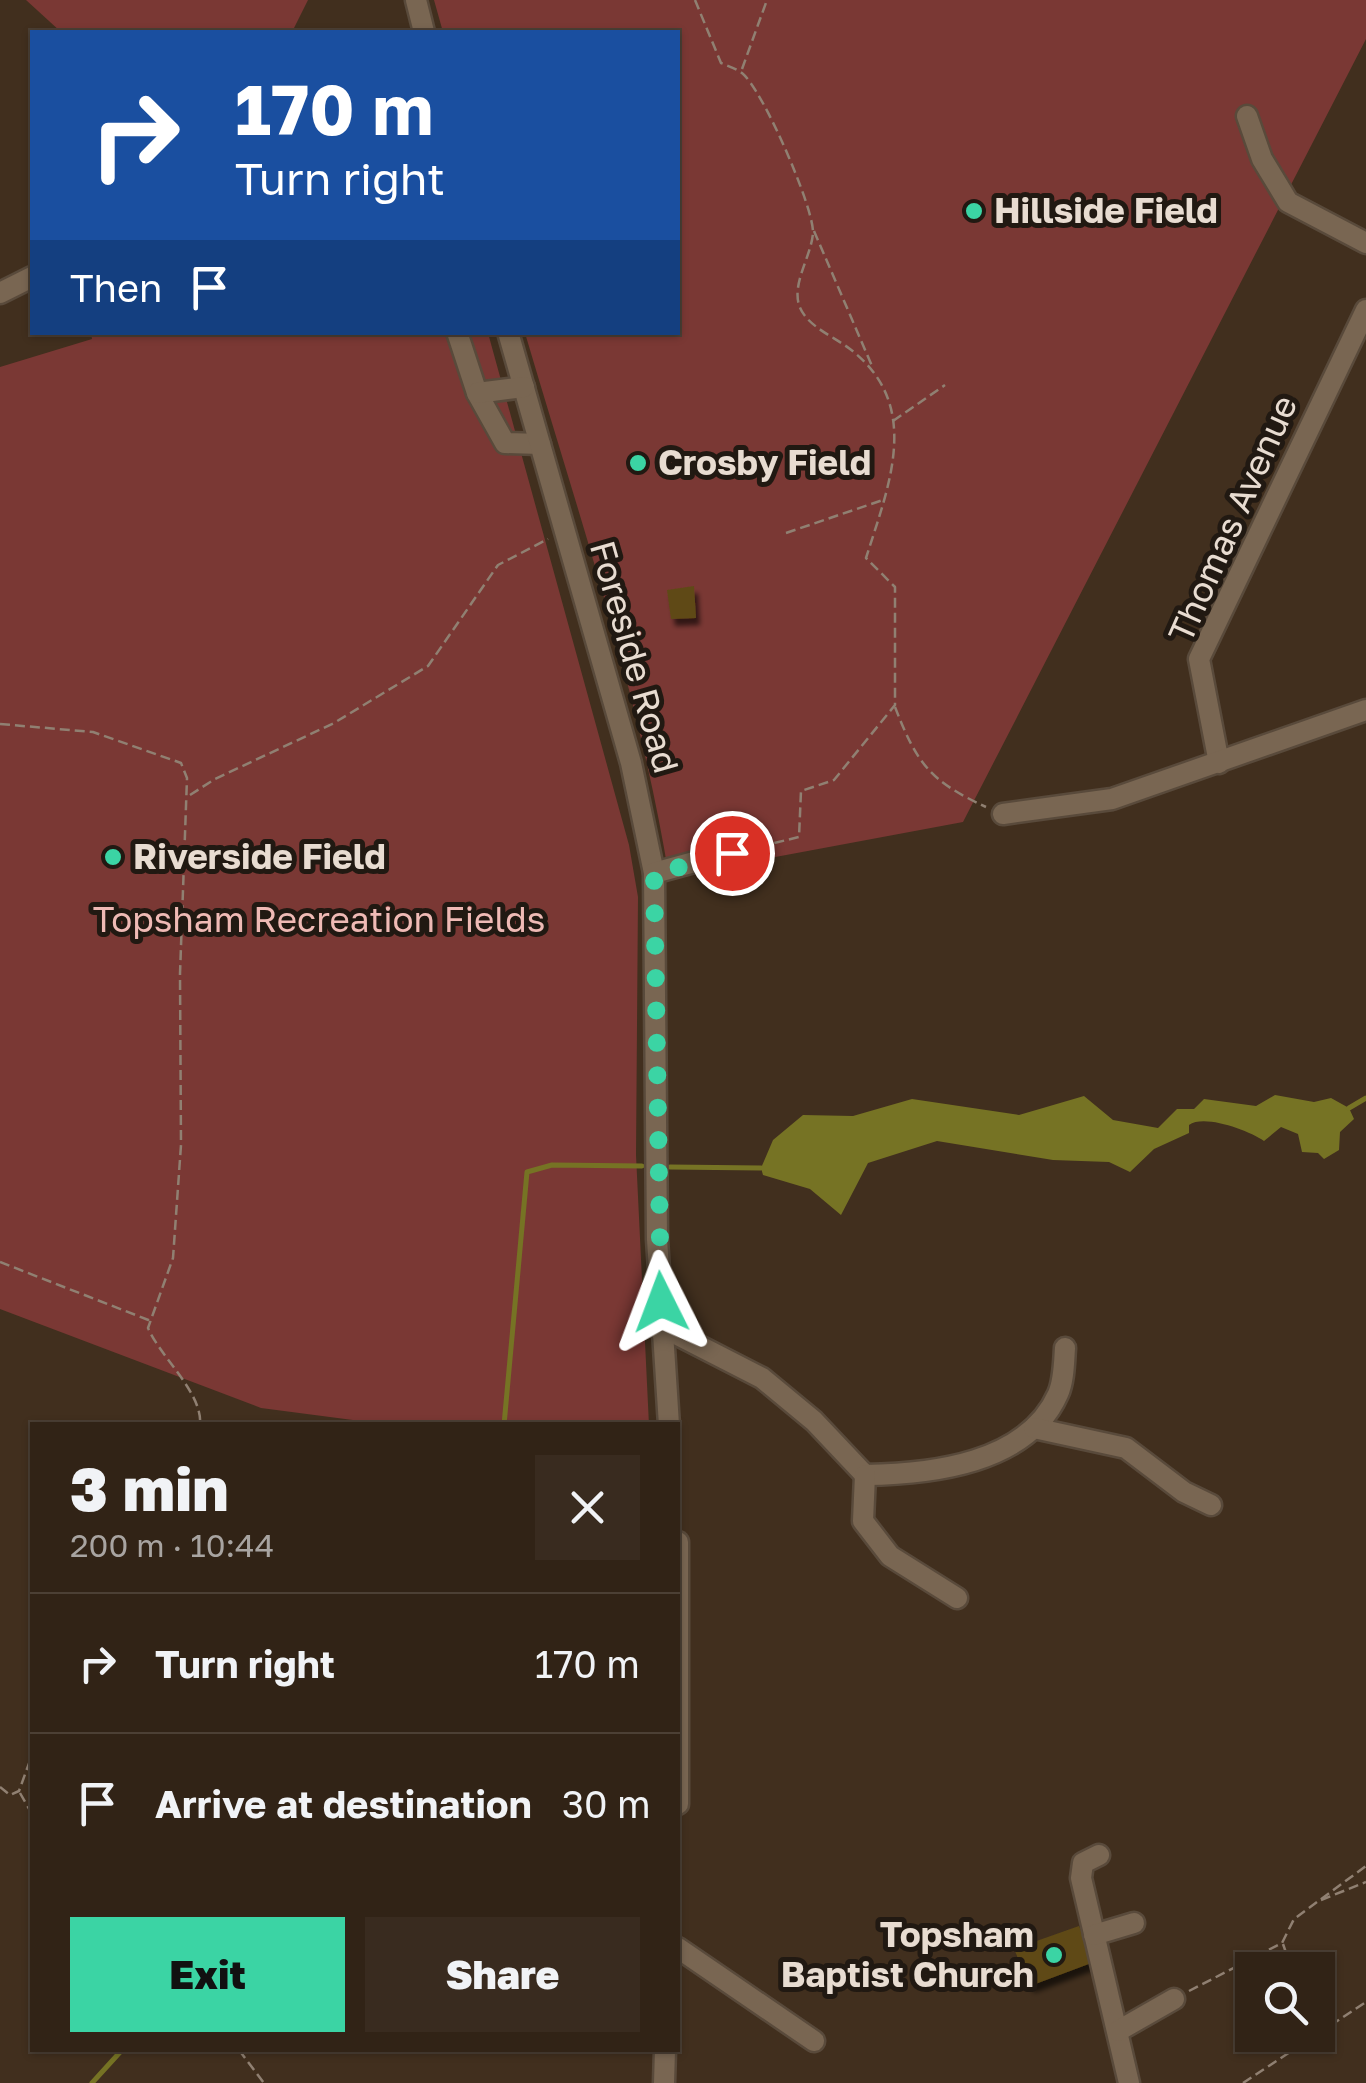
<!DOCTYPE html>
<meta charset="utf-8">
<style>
:root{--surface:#312316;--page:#392b1f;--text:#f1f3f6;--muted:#a8a4a1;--line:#4c4035;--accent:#3bd4a4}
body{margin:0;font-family:"Golos Text",sans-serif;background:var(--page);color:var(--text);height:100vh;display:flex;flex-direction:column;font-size:38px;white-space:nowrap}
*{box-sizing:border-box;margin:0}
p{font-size:32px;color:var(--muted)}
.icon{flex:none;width:55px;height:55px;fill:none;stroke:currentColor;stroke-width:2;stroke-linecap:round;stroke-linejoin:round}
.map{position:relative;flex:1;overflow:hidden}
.panel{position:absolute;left:30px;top:1422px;width:650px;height:630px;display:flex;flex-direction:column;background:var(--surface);border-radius:0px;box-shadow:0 2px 8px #0004,0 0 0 2px var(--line)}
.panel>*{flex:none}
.top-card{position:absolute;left:30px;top:30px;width:650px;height:305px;border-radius:0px;box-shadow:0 2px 8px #0004,0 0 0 2px var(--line);background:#1a4fa0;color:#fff;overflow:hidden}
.controls{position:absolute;left:1235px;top:1952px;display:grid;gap:20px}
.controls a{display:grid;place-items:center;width:100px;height:100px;border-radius:0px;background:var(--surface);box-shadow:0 2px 8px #0004,0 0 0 2px var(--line);font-size:50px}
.pin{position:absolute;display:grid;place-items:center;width:85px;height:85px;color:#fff;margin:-42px;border:5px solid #fff;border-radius:50%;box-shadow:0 2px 10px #0007}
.me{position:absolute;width:110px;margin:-55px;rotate:357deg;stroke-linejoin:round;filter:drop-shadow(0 0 8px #0008)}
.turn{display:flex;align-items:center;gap:35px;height:210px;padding:0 40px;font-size:45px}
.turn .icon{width:130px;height:130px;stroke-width:2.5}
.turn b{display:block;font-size:70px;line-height:85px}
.then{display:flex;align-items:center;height:95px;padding:0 40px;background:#0003;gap:20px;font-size:38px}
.round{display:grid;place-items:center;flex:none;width:105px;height:105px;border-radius:0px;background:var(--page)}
.headline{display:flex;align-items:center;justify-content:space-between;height:170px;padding:0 40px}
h1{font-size:60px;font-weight:800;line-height:75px}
.cta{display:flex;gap:20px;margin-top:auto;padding:20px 40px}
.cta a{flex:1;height:115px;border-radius:0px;background:var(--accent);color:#111;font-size:40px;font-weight:800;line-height:115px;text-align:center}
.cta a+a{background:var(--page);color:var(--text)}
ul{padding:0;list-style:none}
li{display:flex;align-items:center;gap:30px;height:140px;padding:0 40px;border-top:2px solid var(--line)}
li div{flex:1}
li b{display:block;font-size:38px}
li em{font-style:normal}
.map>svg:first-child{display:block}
</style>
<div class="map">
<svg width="1366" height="2083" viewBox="0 0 1366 2083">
<defs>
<filter id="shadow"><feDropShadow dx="4" dy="7" stdDeviation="2.5" flood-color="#0009"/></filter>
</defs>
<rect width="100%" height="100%" fill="#412f1e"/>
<g fill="#7a3834">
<path d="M26,0H308L292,32H61Z"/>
<path d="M434,0H1366V39L963,822L669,877C639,692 578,513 525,333L678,332V32H443Z"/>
<path d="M91,333H488L629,845L638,897L636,1155L649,1425H391L261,1408L0,1309V367L92,339Z"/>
</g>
<path fill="#767324" d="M1275,1095L1314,1102L1331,1098L1349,1108L1354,1119L1340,1132L1339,1150L1324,1159L1318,1153L1302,1152L1298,1134L1281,1127L1264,1141C1248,1130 1204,1114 1189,1125V1133L1154,1149L1130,1172L1109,1162L1053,1160L937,1141L868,1163L841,1215L810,1189L763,1175L761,1168L773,1140L803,1115L853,1116L912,1099L1019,1115L1084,1096L1113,1120L1158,1128L1177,1109H1194L1204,1099L1256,1106Z"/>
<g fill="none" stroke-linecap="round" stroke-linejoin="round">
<g stroke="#767324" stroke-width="5">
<path d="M1349,1108L1366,1098"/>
<path d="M670,1167L761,1168"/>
<path d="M504,1425L527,1172L552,1165L642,1166"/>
<path d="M92,2083L122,2050"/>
</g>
</g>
<g fill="#5f4a16" filter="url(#shadow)">
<path d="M694,586L696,618L671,619L667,590Z"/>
<path d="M1079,1926L1094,1962L1030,1986L1014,1949Z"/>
</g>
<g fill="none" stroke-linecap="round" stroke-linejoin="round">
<defs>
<g id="minor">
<path d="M416,0L424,32"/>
<path d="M1247,116L1262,159L1288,202L1366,243"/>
<path d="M0,293L32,277"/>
<path d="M457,332L477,393L505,443L540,444"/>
<path d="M508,332L631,763L654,873L657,1239L669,1425"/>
<path d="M477,393L524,387"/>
<path d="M1219,763L1199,659L1366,310"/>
<path d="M1003,814L1112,799L1366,710"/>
<path d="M654,873L698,861"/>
<path d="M662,1333L676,1334L762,1378L814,1421L865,1475C931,1474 1027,1464 1058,1394C1064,1381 1064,1362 1065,1348"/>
<path d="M1034,1428L1126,1448L1184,1492L1211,1505"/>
<path d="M865,1475L863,1521L890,1556L957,1598"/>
<path d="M678,1542V1804"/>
<path d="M1099,1855L1083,1863L1081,1878L1129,2083"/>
<path d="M1094,1935L1134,1923"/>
<path d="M678,1948L814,2041"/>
<path d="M1118,2031L1174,1999"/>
<path d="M664,2083L665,2050"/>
</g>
</defs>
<use href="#minor" stroke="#594a3b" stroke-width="25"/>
<g stroke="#908072" stroke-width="2.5" stroke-dasharray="10 5" stroke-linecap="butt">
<path d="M695,0L721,63C728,66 737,69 742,73C763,90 813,206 813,232C812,255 792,282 799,305C806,326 833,336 850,349C923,405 889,485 866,558L895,587V705L834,780L801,791L799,837L716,857"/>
<path d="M742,69L767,0"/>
<path d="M814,231L872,366"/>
<path d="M893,421L945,385"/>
<path d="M786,533L883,500"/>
<path d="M895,707C917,764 930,781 986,807"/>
<path d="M0,724L93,732L181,763L187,778L180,974L181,1145L173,1258L148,1328C161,1358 203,1393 200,1425"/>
<path d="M190,795L215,779L334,723L428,666L498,565L548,539"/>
<path d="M0,1262L151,1321"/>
<path d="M0,1787L10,1795L19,1791L32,1755"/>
<path d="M20,1793L32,1814"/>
<path d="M1321,1900L1366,1882"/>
<path d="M1283,1944L1292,1970"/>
<path d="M1246,1961L1252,1978"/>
<path d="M1189,1991L1282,1943L1294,1919L1366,1866"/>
<path d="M239,2050L264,2083"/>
<path d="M1243,2083L1366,2002"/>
</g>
<use href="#minor" stroke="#796652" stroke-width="20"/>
</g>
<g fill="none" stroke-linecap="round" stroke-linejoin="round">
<path stroke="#3bd4a4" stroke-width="18" stroke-dasharray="0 32.4" d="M661,1302L654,874L732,853"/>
</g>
<g fill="#3bd4a4" stroke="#211912" stroke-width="4">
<circle cx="974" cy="211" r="10"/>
<circle cx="638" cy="463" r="10"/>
<circle cx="113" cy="857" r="10"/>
<circle cx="1054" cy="1955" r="10"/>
</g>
<g text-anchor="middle" stroke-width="10" stroke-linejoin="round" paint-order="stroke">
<g font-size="35" font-weight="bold" fill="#e8dcd1" stroke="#211912" text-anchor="start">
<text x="994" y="223">Hillside Field</text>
<text x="658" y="475">Crosby Field</text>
<text x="133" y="869">Riverside Field</text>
<text x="1034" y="1947" text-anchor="end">Topsham<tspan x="1034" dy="40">Baptist Church</tspan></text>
</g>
<g font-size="35" fill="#e8dcd1" stroke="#211912">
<text transform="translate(1233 519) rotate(-66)" y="12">Thomas Avenue</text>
<text transform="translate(634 657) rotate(74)" y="12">Foreside Road</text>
</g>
<g font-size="35" fill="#efbab5" stroke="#211912">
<text x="319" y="932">Topsham Recreation Fields</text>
</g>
</g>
</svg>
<div class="controls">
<a><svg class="icon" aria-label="search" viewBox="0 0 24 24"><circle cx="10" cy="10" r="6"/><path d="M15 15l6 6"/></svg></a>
</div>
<div class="pin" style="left:732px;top:853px;background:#d93025"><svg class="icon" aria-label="arrive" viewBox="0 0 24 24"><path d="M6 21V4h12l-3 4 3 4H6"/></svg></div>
<svg class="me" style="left:661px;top:1302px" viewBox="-20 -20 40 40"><path d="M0-17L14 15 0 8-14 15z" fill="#3bd4a4" stroke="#fff" stroke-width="4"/></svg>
<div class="top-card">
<div class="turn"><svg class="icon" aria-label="right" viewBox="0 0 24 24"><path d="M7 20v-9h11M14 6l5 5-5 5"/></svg><div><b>170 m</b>Turn right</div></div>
<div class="then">Then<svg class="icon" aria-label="arrive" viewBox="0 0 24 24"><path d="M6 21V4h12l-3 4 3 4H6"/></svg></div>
</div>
<section class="panel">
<div class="headline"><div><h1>3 min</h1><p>200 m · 10:44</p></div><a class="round"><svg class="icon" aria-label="close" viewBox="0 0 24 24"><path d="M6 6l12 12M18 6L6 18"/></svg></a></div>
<ul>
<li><svg class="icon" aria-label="right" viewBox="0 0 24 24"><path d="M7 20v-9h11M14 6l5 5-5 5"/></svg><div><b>Turn right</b></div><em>170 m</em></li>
<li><svg class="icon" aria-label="arrive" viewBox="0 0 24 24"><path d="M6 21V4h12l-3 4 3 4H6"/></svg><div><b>Arrive at destination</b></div><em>30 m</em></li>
</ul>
<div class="cta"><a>Exit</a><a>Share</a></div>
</section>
</div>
